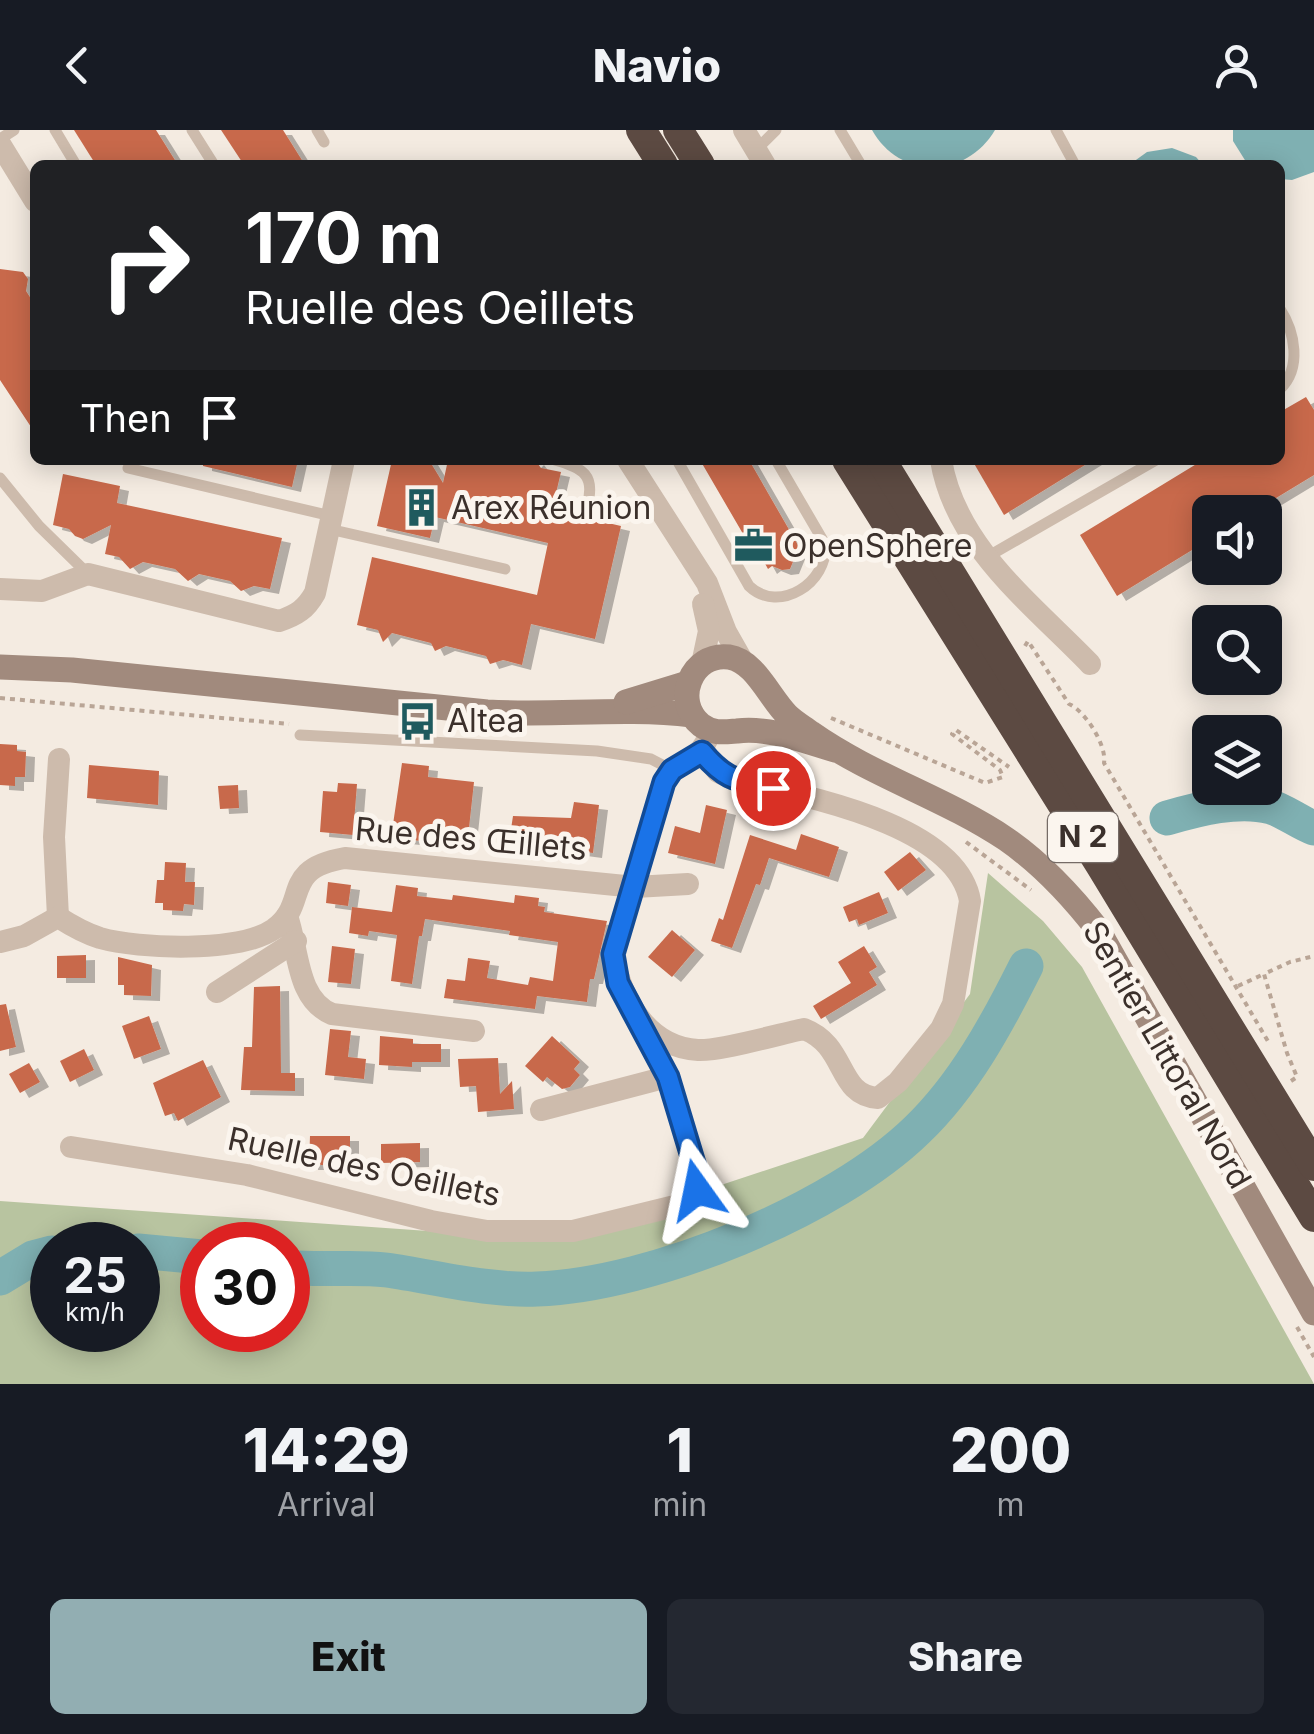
<!DOCTYPE html>
<meta charset="utf-8">
<style>
:root{--surface:#171b24;--page:#242831;--text:#f1f3f6;--muted:#9ea1a6;--accent:#92aeb2}
body{margin:0;font-family:Inter,sans-serif;background:var(--page);color:var(--text);height:100vh;display:flex;flex-direction:column;font-size:38px;white-space:nowrap}
*{box-sizing:border-box;margin:0}
p{font-size:32px;color:var(--muted)}
.icon{flex:none;width:55px;height:55px;fill:none;stroke:currentColor;stroke-width:2;stroke-linecap:round;stroke-linejoin:round}
.map{position:relative;height:1254px;overflow:hidden}
.panel{display:flex;flex-direction:column;background:var(--surface);flex:1}
.panel>*{flex:none}
.top-card{position:absolute;left:30px;top:30px;width:1255px;height:305px;border-radius:15px;box-shadow:0 5px 25px #0003;background:#202124;color:#fff;overflow:hidden}
.tools{position:absolute;left:1192px;top:365px;display:grid;gap:20px}
.tools a{display:grid;place-items:center;width:90px;height:90px;border-radius:15px;background:var(--surface);box-shadow:0 5px 25px #0003;font-size:50px}
.speed{position:absolute;left:30px;top:1092px;display:flex;gap:20px;font-size:50px;font-weight:700;text-align:center}
.speed>*{display:grid;place-content:center;width:130px;height:130px;border-radius:50%;background:var(--surface);box-shadow:0 5px 25px #0003;line-height:1}
.speed small{font-size:25px;font-weight:400}
.speed .limit{border:15px solid #d22;background:#fff;color:#111}
.pin{position:absolute;display:grid;place-items:center;width:85px;height:85px;color:#fff;margin:-42px;border:5px solid #fff;border-radius:50%;box-shadow:0 2px 10px #0007}
.me{position:absolute;width:110px;margin:-55px;rotate:348deg;stroke-linejoin:round;filter:drop-shadow(0 0 8px #0008)}
.turn{display:flex;align-items:center;gap:35px;height:210px;padding:0 50px;font-size:45px}
.turn .icon{width:130px;height:130px;stroke-width:2.5}
.turn b{display:block;font-size:70px;line-height:85px}
.then{display:flex;align-items:center;height:95px;padding:0 50px;background:#0003;gap:20px;font-size:38px}
.eta{display:flex;justify-content:space-evenly;align-items:center;height:170px;text-align:center}
.eta b{font-size:60px;font-weight:800;line-height:70px}
.action{display:flex;gap:20px;margin-top:auto;padding:20px 50px}
.action a{flex:1;height:115px;border-radius:15px;background:var(--accent);color:#111;font-size:40px;font-weight:800;line-height:115px;text-align:center}
.action a+a{background:var(--page);color:var(--text)}
header{display:flex;justify-content:space-between;align-items:center;height:130px;padding:0 50px;background:var(--surface);font-size:45px;font-weight:800}
.map>svg:first-child{display:block}
</style>
<header><svg class="icon" aria-label="back" viewBox="0 0 24 24"><path d="M15 5l-7 7 7 7"/></svg>Navio<svg class="icon" aria-label="person" viewBox="0 0 24 24"><circle cx="12" cy="8" r="4"/><path d="M4 21q1-7 8-7t8 7"/></svg></header>
<div class="map">
<svg width="1314" height="1254" viewBox="0 0 1314 1254">
<defs>
<filter id="shadow"><feDropShadow dx="9" dy="5" stdDeviation="0" flood-color="#0004"/></filter>
</defs>
<rect width="100%" height="100%" fill="#f4ebe1"/>
<path fill="#b8c4a0" fill-rule="evenodd" d="M988,743L1043,791L1082,837L1314,1254H0V1071L555,1110L863,1008L970,864ZM52,1115H138V1200H52ZM202,1115H288V1200H202Z"/>
<g fill="#7fb0b2">
<path d="M872,0H995C966,49 900,50 872,0Z"/>
<path d="M1233,0H1314V42L1292,50L1280,49V35H1248L1233,11Z"/>
<path d="M1172,18L1196,27L1203,35H1129L1147,22Z"/>
</g>
<g fill="none" stroke-linecap="round" stroke-linejoin="round">
<g stroke="#7fb0b2" stroke-width="35">
<path d="M1167,688C1198,679 1239,668 1271,677C1283,680 1300,693 1314,698"/>
<path d="M138,1121L202,1127"/>
<path d="M288,1137C320,1141 354,1136 386,1140C436,1147 486,1161 537,1159C652,1155 835,1080 917,1000C964,955 997,894 1026,836"/>
<path d="M0,1148L33,1128L52,1123"/>
</g>
</g>
<g fill="#c8694b" filter="url(#shadow)">
<path d="M74,0H156L178,35H96Z"/>
<path d="M221,0H283L305,35H244Z"/>
<path d="M0,139L23,142L28,149L26,161L35,175V303L0,250Z"/>
<path d="M1306,267L1314,280V345L1253,382H1210V409L1117,466L1080,405L1203,330H1280V282Z"/>
<path d="M203,330H298L292,357L203,336Z"/>
<path d="M392,330H429L443,353L448,330H508L530,335L535,330L541,338L561,342L552,380L621,396L595,509L531,494L522,535L503,530L490,534L486,526L446,516L435,521L431,513L392,503L383,512L378,500L357,495L372,427L537,465L548,413L435,387L430,408L377,396Z"/>
<path d="M700,330H749L799,417L790,439L782,440L772,436L768,439L757,419L753,421Z"/>
<path d="M972,330H1093L1004,385Z"/>
<path d="M63,344L120,356L117,373L282,408L270,459L254,456L241,461L230,451L199,444L188,451L175,439L143,432L130,439L119,427L105,424L111,395L83,409L75,406L69,399L53,395Z"/>
<path d="M0,614L17,615V621L26,622L25,647H15V656L0,655Z"/>
<path d="M402,633L429,636L428,647L474,652L468,707L423,702L422,711L391,708Z"/>
<path d="M89,635L159,641L158,675L87,668Z"/>
<path d="M338,653L357,654L353,705L320,702L323,661L337,662Z"/>
<path d="M238,655L239,678L220,679L218,656Z"/>
<path d="M574,672L599,675L593,723L541,716V723L505,720L507,698L511,699L513,686L571,688Z"/>
<path d="M706,675L727,680L715,734L668,723L675,696L700,703Z"/>
<path d="M801,704L839,717L829,747L769,728L760,755L756,754L732,818L711,811L719,788L723,790L750,705L796,720Z"/>
<path d="M910,722L926,740L898,761L884,742Z"/>
<path d="M165,732L186,733L185,752H195L194,775L184,774L183,781L163,780V773H155L157,750H164Z"/>
<path d="M328,752L351,755L348,776L326,773Z"/>
<path d="M396,755L418,758L417,766L452,770L453,765L514,773L515,765L539,768L538,776L545,777L544,782L607,791L594,849H590L587,872L537,866L535,879L444,868L447,849L465,851L468,828L490,831L487,848L528,855L530,847L553,851L558,812L509,805L510,801L425,789L422,806H419L412,854L391,851L397,805L369,801L368,806L349,803L352,777L392,782Z"/>
<path d="M879,762L888,783L859,795L857,789L849,792L843,777Z"/>
<path d="M672,800L695,820L672,847L648,827Z"/>
<path d="M332,816L355,819L351,854L328,852Z"/>
<path d="M864,816L877,837L869,842L877,855L821,889L813,876L851,853L838,832Z"/>
<path d="M86,825V848H57V826Z"/>
<path d="M118,827L152,835L151,866L124,865V855H118Z"/>
<path d="M280,856L281,943H295V961L241,960L244,917H252L254,857Z"/>
<path d="M6,874L16,917L0,921V875Z"/>
<path d="M149,886L161,919L134,929L122,896Z"/>
<path d="M330,899L351,901L348,927L366,929L364,949L325,945Z"/>
<path d="M380,906L413,909V914H441V932H412V937L379,935Z"/>
<path d="M552,906L580,932L574,939L580,945L570,957L562,959L547,947L543,952L525,936Z"/>
<path d="M84,919L94,940L70,952L60,931Z"/>
<path d="M498,928L500,964L512,951L514,979L478,982L476,956L460,957L458,929Z"/>
<path d="M203,930L221,967L178,991L174,983L165,986L153,953Z"/>
<path d="M29,933L40,952L20,963L9,944Z"/>
<path d="M310,1006H350V1035H309Z"/>
<path d="M420,1013V1032L381,1033V1014Z"/>
</g>
<g fill="none" stroke-linecap="round" stroke-linejoin="round">
<g stroke="#b9a596" stroke-width="4" stroke-dasharray="5 5" stroke-linecap="butt">
<path d="M1025,516L1028,511L1069,574C1085,581 1107,615 1104,633L1269,913"/>
<path d="M0,568L289,594"/>
<path d="M831,588L985,653L1003,647L1000,640L952,604L956,600L1009,637"/>
<path d="M966,712L1031,760"/>
<path d="M1238,856L1264,844"/>
<path d="M1291,951L1297,947L1287,923L1264,844L1290,832L1314,826"/>
<path d="M1297,1197L1314,1227"/>
</g>
<g stroke="#cdbbac" stroke-width="11">
<path d="M55,0L76,35"/>
<path d="M192,0L214,35"/>
<path d="M317,0L324,12"/>
<path d="M840,0L861,35"/>
<path d="M1056,0L1075,35"/>
<path d="M0,9L14,0"/>
<path d="M756,20L776,0"/>
<path d="M1280,179C1295,202 1302,238 1280,259"/>
<path d="M555,330C583,338 596,345 587,376"/>
<path d="M677,330L749,456C779,485 829,452 825,414L776,330"/>
<path d="M128,338L331,386"/>
<path d="M0,348L39,396L88,444"/>
<path d="M329,399L505,439"/>
<path d="M987,427L1156,330"/>
<path d="M300,605L597,621L651,629L672,640"/>
</g>
<g stroke="#cdbbac" stroke-width="22">
<path d="M744,0L765,35"/>
<path d="M0,14L35,71"/>
<path d="M628,330L707,453L726,502L743,532"/>
<path d="M941,330C955,416 1032,474 1090,534"/>
<path d="M0,459L42,461L88,444L279,491C297,485 306,479 315,463L344,330"/>
<path d="M702,534L709,501L703,474"/>
<path d="M702,622L718,642L732,649C797,665 957,692 970,771L953,874L941,899L898,952L878,968C836,965 848,916 804,899C779,904 721,921 698,920C646,917 621,868 613,824L664,652C681,627 697,637 711,601"/>
<path d="M287,786C299,820 296,869 332,884L474,901"/>
<path d="M58,787L54,707L59,629"/>
<path d="M0,812L24,806L58,787C72,796 84,803 100,808C139,819 239,823 274,799C310,773 279,739 345,728L635,757L688,754"/>
<path d="M217,862L296,811"/>
<path d="M541,980L667,947"/>
<path d="M71,1017L247,1045L431,1091L487,1101H573L683,1074L697,1060L699,1050L667,947L640,895"/>
</g>
<g stroke="#a18a7d" stroke-width="25">
<path d="M0,537L72,540L487,582C556,586 623,577 692,585"/>
<path d="M626,572L688,553"/>
<path d="M835,620C804,611 770,597 737,601C724,602 713,604 701,595C672,572 691,522 729,527C755,531 769,567 787,585C794,592 803,597 811,603C872,646 945,668 1006,709C1042,734 1071,765 1098,800L1314,1183"/>
</g>
<g stroke="#5c4a42" stroke-width="30">
<path d="M641,0L663,35"/>
<path d="M678,0L700,35"/>
<path d="M847,330L1101,736L1314,1087"/>
<path d="M881,330L1314,1036"/>
</g>
</g>
<g fill="none" stroke-linecap="round" stroke-linejoin="round">
<defs>
<path id="route" d="M697,1060L699,1050L668,947L618,853L613,824L664,652L672,640L702,622C726,651 738,650 773,658"/>
</defs>
<use href="#route" stroke="#114b97" stroke-width="25"/>
<use href="#route" stroke="#1a73e8" stroke-width="18"/>
</g>
<defs>
<symbol id="building-bare" viewBox="-9 -9 18 18"><path d="M-4-6H4V6H1V3H-1V6H-4ZM-2.5-4.3h1.7v1.8h-1.7ZM.8-4.3h1.7v1.8H.8ZM-2.5-1h1.7V.8h-1.7ZM.8-1h1.7V.8H.8Z" fill="#1f5a5e" stroke="#fbf5ee" stroke-width="2.5" paint-order="stroke"/></symbol>
<symbol id="office-bare" viewBox="-9 -9 18 18"><path d="M-6-3h4V-5.5h4V-3h4V5H-6ZM-1-4.5V-3h2v-1.5ZM-6 0V1H6V0Z" fill="#1f5a5e" stroke="#fbf5ee" stroke-width="2.5" paint-order="stroke"/></symbol>
<symbol id="bus-bare" viewBox="-9 -9 18 18"><path d="M-5-6H5V4H4V6H2V4H-2V6H-4V4H-5ZM-3.5-4V0h7V-4ZM-3.5 1.2v1.5H-2V1.2ZM2 1.2v1.5H3.5V1.2Z" fill="#1f5a5e" stroke="#fbf5ee" stroke-width="2.5" paint-order="stroke"/></symbol>
</defs>
<g fill-rule="evenodd">
<use href="#building-bare" x="394" y="350" width="55" height="55"/>
<use href="#office-bare" x="726" y="388" width="55" height="55"/>
<use href="#bus-bare" x="390" y="564" width="55" height="55"/>
</g>
<g text-anchor="middle" stroke-width="10" stroke-linejoin="round" paint-order="stroke">
<rect fill="#fbf5ee" stroke="#756b66" stroke-width="2.5" x="1048" y="682" width="70" height="50" rx="8"/>
<g font-size="30" font-weight="bold" fill="#3b302b">
<text x="1083" y="717">N 2</text>
</g>
<g font-size="32" fill="#3b302b" stroke="#fbf5ee" text-anchor="start">
<text x="451" y="389">Arex Réunion</text>
<text x="783" y="427">OpenSphere</text>
<text x="447" y="602">Altea</text>
</g>
<g font-size="32" fill="#3b302b" stroke="#fbf5ee">
<text transform="translate(471 709) rotate(5)" y="11">Rue des Œillets</text>
<text transform="translate(1167 925) rotate(60)" y="11">Sentier Littoral Nord</text>
<text transform="translate(364 1037) rotate(12)" y="11">Ruelle des Oeillets</text>
</g>
</g>
</svg>
<div class="tools">
<a><svg class="icon" aria-label="sound" viewBox="0 0 24 24"><path d="M4 9h4l5-4v14l-5-4H4zM17 9q2 3 0 6"/></svg></a>
<a><svg class="icon" aria-label="search" viewBox="0 0 24 24"><circle cx="10" cy="10" r="6"/><path d="M15 15l6 6"/></svg></a>
<a><svg class="icon" aria-label="layers" viewBox="0 0 24 24"><path d="M12 4l9 5-9 5-9-5zM3 14l9 5 9-5"/></svg></a>
</div>
<div class="speed"><div>25<small>km/h</small></div><div class="limit">30</div></div>
<div class="pin" style="left:773px;top:658px;background:#d93025"><svg class="icon" aria-label="arrive" viewBox="0 0 24 24"><path d="M6 21V4h12l-3 4 3 4H6"/></svg></div>
<svg class="me" style="left:697px;top:1060px" viewBox="-20 -20 40 40"><path d="M0-17L14 15 0 8-14 15z" fill="#1a73e8" stroke="#fff" stroke-width="4"/></svg>
<div class="top-card">
<div class="turn"><svg class="icon" aria-label="right" viewBox="0 0 24 24"><path d="M7 20v-9h11M14 6l5 5-5 5"/></svg><div><b>170 m</b>Ruelle des Oeillets</div></div>
<div class="then">Then<svg class="icon" aria-label="arrive" viewBox="0 0 24 24"><path d="M6 21V4h12l-3 4 3 4H6"/></svg></div>
</div>
</div>
<section class="panel">
<div class="eta">
<div><b>14:29</b><p>Arrival</p></div>
<div><b>1</b><p>min</p></div>
<div><b>200</b><p>m</p></div>
</div>
<div class="action"><a>Exit</a><a>Share</a></div>
</section>
